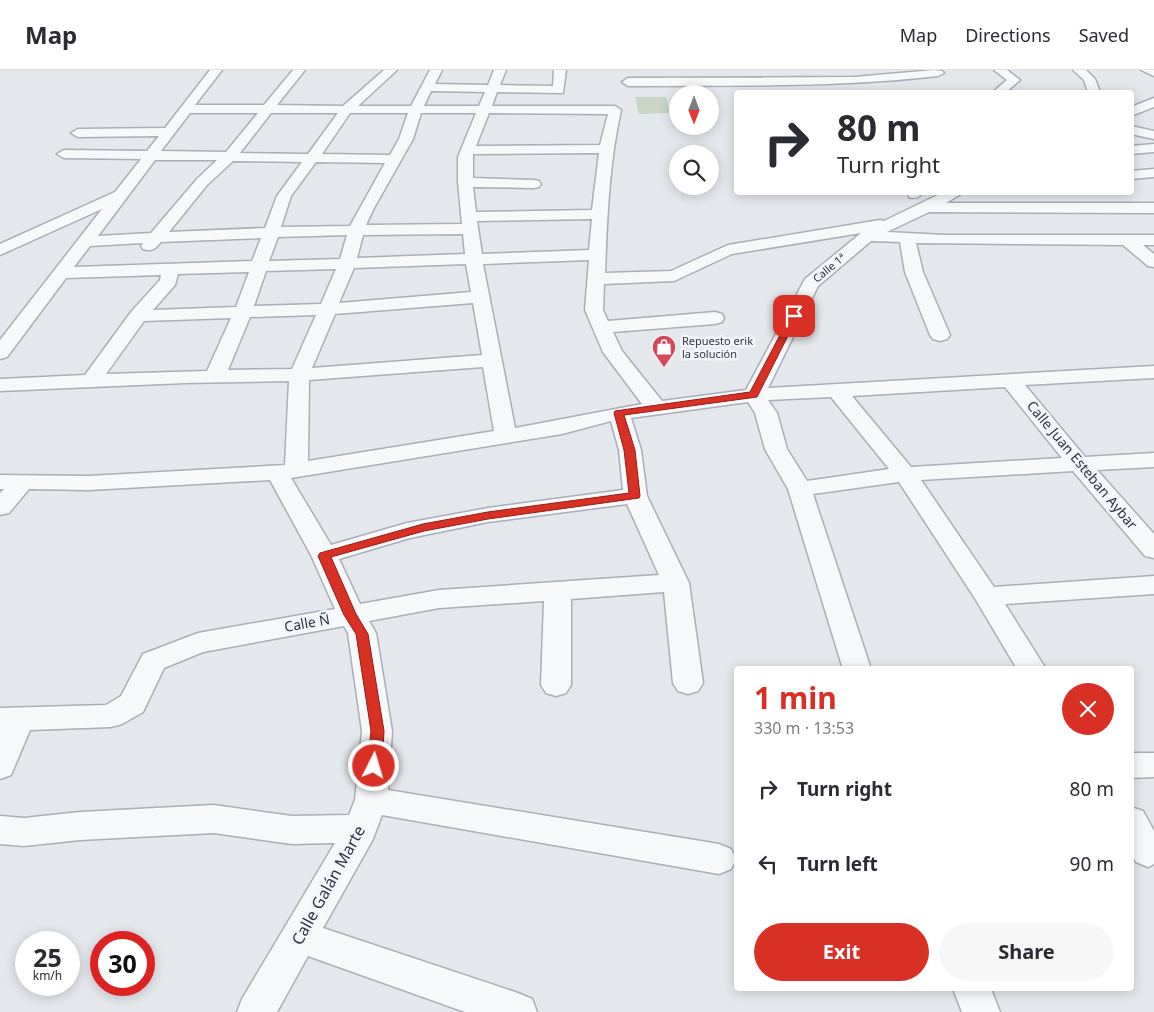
<!DOCTYPE html>
<meta charset="utf-8">
<style>
:root{--surface:#fff;--page:#f7f7f7;--text:#2b2b33;--muted:#7c7c81;--line:#e1e1e2;--accent:#d93025}
body{margin:0;font-family:"Noto Sans",sans-serif;background:var(--page);color:var(--text);height:100vh;display:flex;flex-direction:column;font-size:19px;white-space:nowrap}
*{box-sizing:border-box;margin:0}
p{font-size:16px;color:var(--muted)}
.icon{flex:none;width:28px;height:28px;fill:none;stroke:currentColor;stroke-width:2;stroke-linecap:round;stroke-linejoin:round}
.map{position:relative;flex:1;overflow:hidden}
.drawer{position:absolute;left:734px;top:596px;width:400px;height:325px;display:flex;flex-direction:column;background:var(--surface);border-radius:5px;box-shadow:0 2px 12px #0003}
.drawer>*{flex:none}
.hud{position:absolute;left:734px;top:20px;width:400px;height:105px;border-radius:5px;box-shadow:0 2px 12px #0003;background:#fff;color:var(--text);overflow:hidden}
.needle{width:32px;rotate:180deg}
.buttons{position:absolute;left:669px;top:15px;display:grid;gap:10px}
.buttons a{display:grid;place-items:center;width:50px;height:50px;border-radius:50%;background:var(--surface);box-shadow:0 2px 12px #0003;font-size:25px}
.speed{position:absolute;left:15px;top:861px;display:flex;gap:10px;font-size:25px;font-weight:700;text-align:center}
.speed>*{display:grid;place-content:center;width:65px;height:65px;border-radius:50%;background:var(--surface);box-shadow:0 2px 12px #0003;line-height:1}
.speed small{font-size:12px;font-weight:400}
.speed .limit{border:8px solid #d22;background:#fff;color:#111}
.pin{position:absolute;display:grid;place-items:center;width:42px;height:42px;color:#fff;margin:-21px;border-radius:10px;box-shadow:0 2px 8px #0006}
.me{position:absolute;width:55px;margin:-28px;rotate:5deg;stroke-linejoin:round;filter:drop-shadow(0 0 4px #0008)}
.turn{display:flex;align-items:center;gap:18px;height:105px;padding:0 20px;font-size:22px}
.turn .icon{width:65px;height:65px;stroke-width:2.5}
.turn b{display:block;font-size:35px;line-height:42px}
.round{display:grid;place-items:center;flex:none;width:52px;height:52px;border-radius:26px;background:var(--page)}
.summary{display:flex;align-items:center;justify-content:space-between;height:85px;padding:0 20px}
h1{font-size:30px;font-weight:700;line-height:38px;color:var(--accent)}
.action{display:flex;gap:10px;margin-top:auto;padding:10px 20px}
.action a{flex:1;height:58px;border-radius:30px;background:var(--accent);color:#fff;font-size:20px;font-weight:700;line-height:58px;text-align:center}
.action a+a{background:var(--page);color:var(--text)}
ul{padding:0;list-style:none}
li{display:flex;align-items:center;gap:15px;height:75px;padding:0 20px}
li div{flex:1}
li b{display:block;font-size:19px}
li em{font-style:normal}
header{display:flex;align-items:center;gap:30px;box-sizing:border-box;height:70px;padding:0 25px;background:var(--surface);border-bottom:1px solid var(--line)}
header strong{font-size:24px}
nav{display:flex;gap:28px;margin-inline-start:auto;font-size:18px}
.map>svg:first-child{display:block}
</style>
<header>
<strong>Map</strong>
<nav><a>Map</a><a>Directions</a><a>Saved</a></nav>
</header>
<div class="map">
<svg width="1154" height="942" viewBox="0 0 1154 942">
<rect width="100%" height="100%" fill="#e4e7ec"/>
<path fill="#c9d6c5" d="M635,27H666L670,43L639,44Z"/>
<g fill="none" stroke-linecap="round" stroke-linejoin="round">
<defs>
<g id="street">
<path d="M210,0H222L195,35H264L293,0H305L277,35L343,36L384,0H397L358,36H411L430,0H442L435,14L488,15L494,0H506L500,15L553,16L554,0H566L563,23L497,22L492,36H615L621,40C609,94 607,149 605,203L671,201L728,175L880,150L884,151L944,122H964L946,133H1154V143L929,142L887,162L945,165H1154V175H1143L1154,184V197L1148,196L1123,175L916,173L923,202L950,265L947,269L940,271L933,269L930,265L905,202L900,172L871,171L818,216L768,318L1154,296V308L1025,315L1085,387L1154,383V397L1097,400L1154,464V488L1145,486L1073,401L921,410L994,517L1154,506V524L1005,534L1046,599H1017L976,530L899,412L813,424L871,599H843L788,419L765,379L755,343L748,332L631,348L641,380L647,426L689,513L703,613L698,621L688,624L678,621L673,613L664,522L571,529V615L566,623L556,626L546,623L541,615L544,531L439,538L369,551L376,563L392,661L388,720L719,774L731,779L736,789L731,799L719,804L382,745L373,769L323,858L518,923L532,929L537,942H465L308,886L277,942H237L242,929L335,773L292,774L214,763L80,770L24,776L0,774V746L24,748L80,742L214,735L292,746L349,745L355,730L362,661L348,563L344,556L203,582L164,598L143,642L122,654L111,657L30,660L11,705L0,709V638L106,635L121,626L143,584L198,563L335,539L311,485L270,410L89,420L29,419L9,443L0,445V423L4,419H0V405L89,406L285,395L289,311L185,313L0,321V309L85,305L131,242L160,210L161,205L66,208L7,287L0,289V270L102,139L0,185V174L115,122L141,89L64,88L57,84L64,80L147,81L159,66L78,67L71,63L78,59L165,58ZM431,21L485,22L479,36H424ZM190,43H258L226,82L161,81ZM271,43H338L308,84L240,83ZM350,43H408L399,69L390,85L322,84ZM421,43H476L458,87V112L462,154L366,155L374,138L413,69ZM489,43L608,44L600,75L476,76ZM599,83L592,140L476,142L473,117L534,118L539,117L541,114L539,111L534,110L473,108V84ZM155,90H217L197,109L151,163L98,166ZM233,91L302,92L277,126L265,158L169,162L207,115ZM316,92L385,93L350,156L281,157L291,126ZM592,149L589,180L482,184L477,151ZM861,163L805,209L746,320L662,331L622,281L613,262L715,254L722,252L724,248L722,244L715,242L608,251L603,240L604,214L674,211L732,184ZM463,164L465,184L357,188L363,165ZM347,165L340,189L269,191L278,167ZM261,168L252,191L74,197L90,176L143,173L141,176L143,179C152,182 155,179 161,172ZM589,190L585,240L603,282L642,334L515,358L483,194ZM466,194L471,222L339,233L354,198ZM336,199L321,234L254,236L266,201ZM249,202L236,237L153,240L175,215L178,204ZM473,233L482,285L312,298L335,244ZM316,245L292,299L228,300L250,247ZM231,248L207,301L106,304L144,251ZM483,297L494,361L308,391L309,310ZM1005,317L1062,388L911,397L852,326ZM831,327L889,399L807,411L787,379L777,343L768,330ZM611,351L619,380L623,420L488,438L407,453L331,475L291,408L562,364ZM627,434L659,505L439,520L360,534L339,489L410,468L488,452Z"/>
<path d="M934,0L942,1L944,3L938,6C835,18 731,15 628,16L622,12L628,8L854,7Z"/>
<path d="M994,0H1007L1020,10L1006,22H993L1007,10Z"/>
<path d="M1073,0H1086L1095,9L1100,22H1088L1084,10Z"/>
<path d="M1141,0H1154V6Z"/>
<path d="M1154,28V37L1131,46V37Z"/>
<path d="M1131,56L1154,61V69L1131,64Z"/>
<path d="M1154,74V82L1131,84V76Z"/>
<path d="M1154,99V107L1131,109V101Z"/>
<path d="M908,122H923C919,128 915,129 909,127Z"/>
<path d="M1131,683H1154V707L1131,708Z"/>
<path d="M1131,737L1143,741L1154,761V794L1148,797L1136,792L1131,783Z"/>
<path d="M953,919H991L1000,942H962Z"/>
</g>
</defs>
<use href="#street" stroke="#a9aeb7" stroke-width="3"/>
<use href="#street" fill="#f7f8fa" fill-rule="evenodd"/>
</g>
<path fill="#d93025" stroke="#8d1f18" d="M794,243L798,246L757,327L624,345L635,380L640,426L639,428L488,449L424,461L331,487L356,544L368,564L384,661L382,696L379,700L374,701L369,700L367,696L371,661L356,564L344,545L318,486L320,483L423,454L488,442L629,423L624,380L614,343L615,341L750,322L790,246Z"/>
<defs>
<symbol id="shop-pin" viewBox="-11 -11 22 30"><path d="M0 17L-7.5 6A9.5 9.5 0 1 1 7.5 6Z" fill="#d1495b" stroke="#f4f6f9"/><path d="M-5-2.5h2.3a2.7 3.5 0 0 1 5.4 0H5L5.5 6h-11ZM-1.5-2.5h3a1.5 2.3 0 0 0-3 0Z" fill="#fff"/></symbol>
</defs>
<g fill-rule="evenodd">
<use href="#shop-pin" x="650" y="263" width="28" height="38"/>
</g>
<g text-anchor="middle" stroke-width="5" stroke-linejoin="round" paint-order="stroke">
<g font-size="11" fill="#2b3445" stroke="#f4f6f9">
<text transform="translate(829 198) rotate(-40)" y="4">Calle 1ª</text>
</g>
<g font-size="11" fill="#2b3445" stroke="#f4f6f9" text-anchor="start">
<text x="682" y="275">Repuesto erik<tspan x="682" dy="13">la solución</tspan></text>
</g>
<g font-size="14" fill="#2b3445" stroke="#f4f6f9">
<text transform="translate(1082 395) rotate(50)" y="5">Calle Juan Esteban Aybar</text>
<text transform="translate(307 553) rotate(-10)" y="5">Calle Ñ</text>
</g>
<g font-size="16" fill="#2b3445" stroke="#f4f6f9">
<text transform="translate(328 815) rotate(-61)" y="6">Calle Galán Marte</text>
</g>
</g>
</svg>
<div class="buttons">
<a><svg class="needle" viewBox="-14 -14 28 28"><path d="M0-13l5 13h-10z" fill="#e53935"/><path d="M0 13l5-13h-10z" fill="#7c7c81"/></svg></a>
<a><svg class="icon" aria-label="search" viewBox="0 0 24 24"><circle cx="10" cy="10" r="6"/><path d="M15 15l6 6"/></svg></a>
</div>
<div class="speed"><div>25<small>km/h</small></div><div class="limit">30</div></div>
<div class="pin" style="left:794px;top:246px;background:#d93025"><svg class="icon" aria-label="arrive" viewBox="0 0 24 24"><path d="M6 21V4h12l-3 4 3 4H6"/></svg></div>
<svg class="me" style="left:374px;top:696px" viewBox="-20 -20 40 40"><circle r="17" fill="#d93025" stroke="#fff" stroke-width="3"/><path d="M0-11L8 9 0 5-8 9z" fill="#fff"/></svg>
<div class="hud">
<div class="turn"><svg class="icon" aria-label="right" viewBox="0 0 24 24"><path d="M7 20v-9h11M14 6l5 5-5 5"/></svg><div><b>80 m</b>Turn right</div></div>
</div>
<section class="drawer">
<div class="summary"><div><h1>1 min</h1><p>330 m · 13:53</p></div><a class="round" style="background:#d93025;color:#fff"><svg class="icon" aria-label="close" viewBox="0 0 24 24"><path d="M6 6l12 12M18 6L6 18"/></svg></a></div>
<ul>
<li><svg class="icon" aria-label="right" viewBox="0 0 24 24"><path d="M7 20v-9h11M14 6l5 5-5 5"/></svg><div><b>Turn right</b></div><em>80 m</em></li>
<li><svg class="icon" aria-label="left" viewBox="0 0 24 24"><path d="M17 20v-9H6M10 6l-5 5 5 5"/></svg><div><b>Turn left</b></div><em>90 m</em></li>
</ul>
<div class="action"><a>Exit</a><a>Share</a></div>
</section>
</div>
